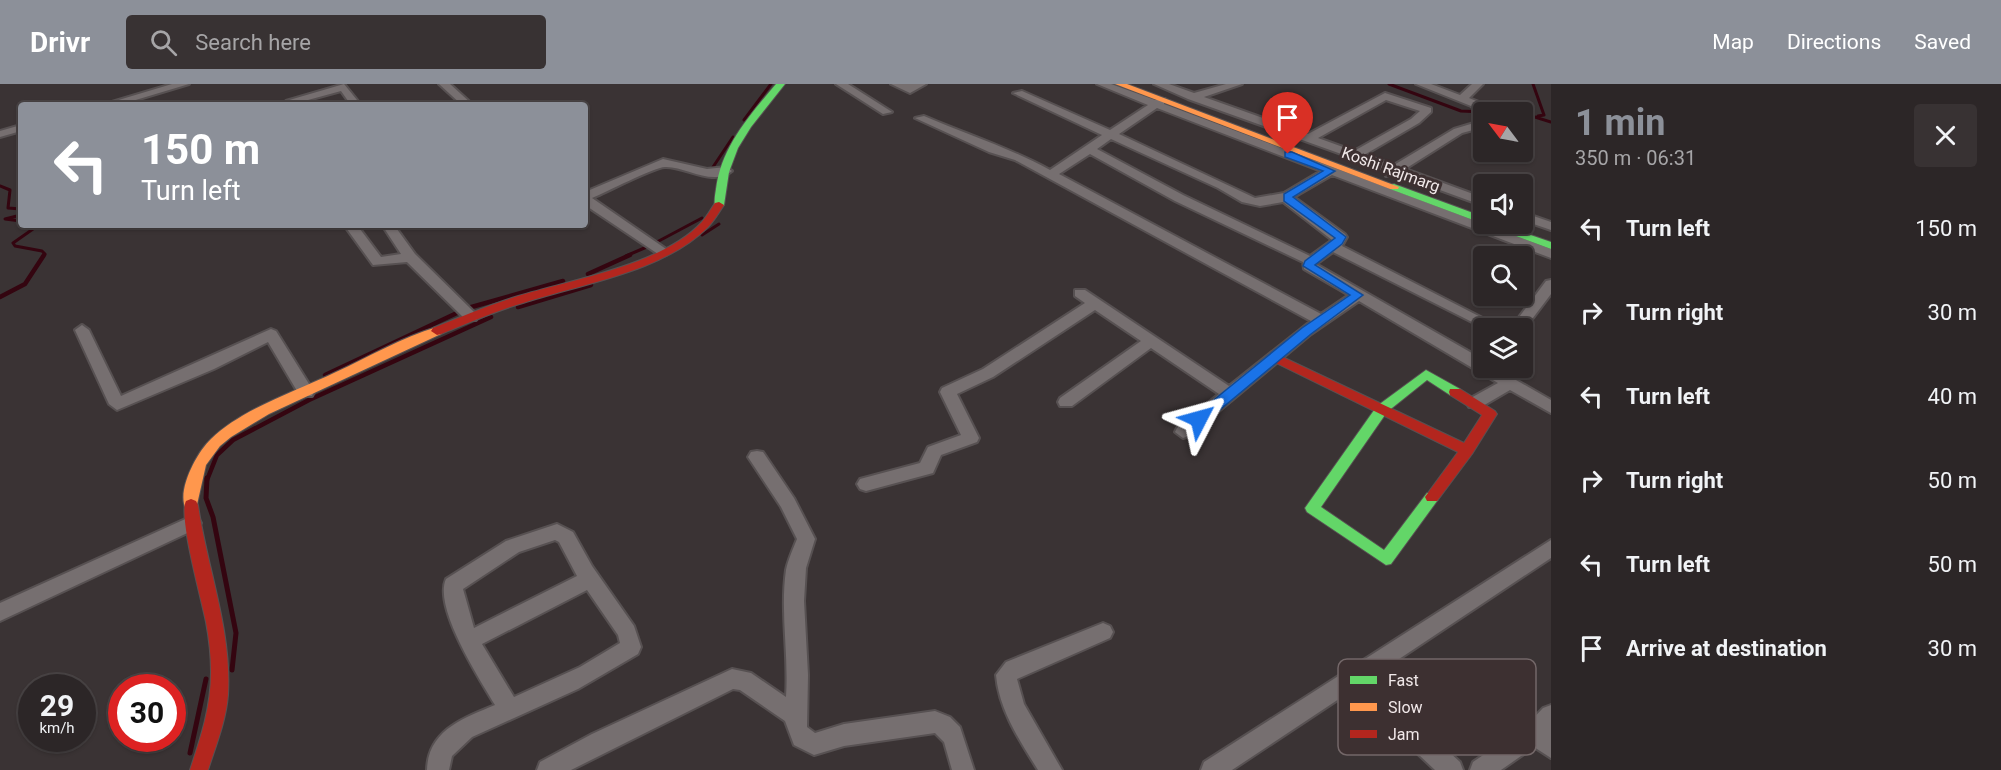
<!DOCTYPE html>
<meta charset="utf-8">
<style>
:root{--surface:#2c2627;--page:#383233;--text:#f1f3f6;--muted:#a6a5a7;--line:#484344;--accent:#8c9099}
body{margin:0;font-family:Roboto,sans-serif;background:var(--page);color:var(--text);height:100vh;display:flex;flex-direction:column;font-size:22px;white-space:nowrap}
*{box-sizing:border-box;margin:0}
p{font-size:20px;color:var(--muted)}
.icon{flex:none;width:33px;height:33px;fill:none;stroke:currentColor;stroke-width:2;stroke-linecap:round;stroke-linejoin:round}
.map{position:relative;flex:1;overflow:hidden}
.panel{display:flex;flex-direction:column;background:var(--surface);width:450px}
.panel>*{flex:none}
.banner{position:absolute;left:18px;top:18px;width:570px;height:126px;border-radius:6px;box-shadow:0 2px 4px #0004,0 0 0 2px var(--line);background:#8c9099;color:#fff;overflow:hidden}
.needle{width:39px;rotate:302deg}
.fabs{position:absolute;left:1473px;top:18px;display:grid;gap:12px}
.fabs a{display:grid;place-items:center;width:60px;height:60px;border-radius:6px;background:var(--surface);box-shadow:0 2px 4px #0004,0 0 0 2px var(--line);font-size:30px}
.speed{position:absolute;left:18px;top:590px;display:flex;gap:12px;font-size:30px;font-weight:700;text-align:center}
.speed>*{display:grid;place-content:center;width:78px;height:78px;border-radius:50%;background:var(--surface);box-shadow:0 2px 4px #0004,0 0 0 2px var(--line);line-height:1}
.speed small{font-size:15px;font-weight:400}
.speed .limit{border:9px solid #d22;background:#fff;color:#111}
.pin{position:absolute;display:grid;place-items:center;width:51px;height:51px;color:#fff;margin:-62px -26px;border-radius:50% 50% 50% 0;rotate:-45deg;box-shadow:0 0 6px #0007}
.pin .icon{rotate:45deg}
.me{position:absolute;width:66px;margin:-33px;rotate:51deg;stroke-linejoin:round;filter:drop-shadow(0 0 4px #0008)}
.turn{display:flex;align-items:center;gap:21px;height:126px;padding:0 24px;font-size:27px}
.turn .icon{width:78px;height:78px;stroke-width:2.5}
.turn b{display:block;font-size:42px;line-height:51px}
.round{display:grid;place-items:center;flex:none;width:63px;height:63px;border-radius:6px;background:var(--page)}
.head{display:flex;align-items:center;justify-content:space-between;height:102px;padding:0 24px}
h1{font-size:36px;font-weight:700;line-height:45px;color:var(--accent)}
ul{padding:0;list-style:none}
li{display:flex;align-items:center;gap:18px;height:84px;padding:0 24px}
li div{flex:1}
li b{display:block;font-size:22px}
li em{font-style:normal}
header{display:flex;align-items:center;gap:36px;box-sizing:border-box;height:84px;padding:0 30px;background:var(--accent);color:#fff}
header strong{font-size:28px}
nav{display:flex;gap:33px;margin-inline-start:auto;font-size:21px}
.search{width:420px;height:54px;background:var(--page);display:flex;align-items:center;gap:15px;box-sizing:border-box;padding:0 21px;border-radius:6px;color:var(--muted);font-size:22px}
main{display:flex;flex:1;min-height:0}
.map>svg:first-child{display:block}
</style>
<header>
<strong>Drivr</strong>
<div class="search"><svg class="icon" aria-label="search" viewBox="0 0 24 24"><circle cx="10" cy="10" r="6"/><path d="M15 15l6 6"/></svg>Search here</div>
<nav><a>Map</a><a>Directions</a><a>Saved</a></nav>
</header>
<main>
<div class="map">
<svg width="1551" height="686" viewBox="0 0 1551 686">
<rect width="100%" height="100%" fill="#3a3334"/>
<g fill="none" stroke-linecap="round" stroke-linejoin="round">
<g stroke="#340510" stroke-width="3">
<path d="M1389,0L1461,27L1484,28"/>
<path d="M1533,0L1544,31L1538,32"/>
<path d="M1515,28H1518"/>
<path d="M1522,29L1551,38"/>
<path d="M744,36L771,0"/>
<path d="M711,86L733,53"/>
<path d="M0,102L10,106L8,124L21,125"/>
<path d="M21,131L5,135L21,137"/>
<path d="M27,141L33,145L13,159L15,162L42,167L45,170L43,172"/>
<path d="M702,151L719,140"/>
<path d="M655,159L702,134"/>
<path d="M626,172L649,162"/>
</g>
<g stroke="#340510" stroke-width="4.5">
<path d="M588,190L630,171"/>
<path d="M0,213L25,200L44,171"/>
<path d="M518,223L591,201"/>
<path d="M468,224L563,197"/>
<path d="M325,291L459,228"/>
<path d="M207,396L217,371L233,356L309,316L491,233"/>
</g>
<g stroke="#340510" stroke-width="5">
<path d="M207,394L206,414L213,433L236,549L232,586"/>
<path d="M190,669L206,595"/>
</g>
<defs>
<g id="street">
<path d="M172,0H189L119,21H102Z"/>
<path d="M344,0L361,21H351L341,7L297,19L298,21H288L286,17Z"/>
<path d="M439,0H450L473,21H462Z"/>
<path d="M836,0H848L892,28L883,30Z"/>
<path d="M891,0H926L910,9Z"/>
<path d="M1097,0H1111L1155,16L1165,15L1164,20L1551,165V174L1332,91L1294,113L1345,150L1347,153L1342,162L1502,244H1484L1333,168L1316,180L1484,276V284H1495L1551,316V329L1510,306L1481,323H1469L1467,319L1469,315L1498,299L1359,217L1311,250L1189,352L1183,354L1175,348L1177,344L1219,310L1151,264L1072,322H1060L1058,318L1060,314L1141,257L1095,226L993,293L957,310L979,354L977,358L941,371L933,389L866,407L860,405L857,400L860,395L920,379L928,363L961,351L940,308L942,304L983,285L1085,219L1075,212V206H1085L1229,302L1311,237L1015,76L989,68L915,34L924,32C966,50 1010,64 1050,86L1102,51L1013,9L1022,7L1110,46L1148,21ZM1157,24L1321,87L1284,109L1255,114L1119,50ZM1111,55L1218,104L1242,118L1260,122L1283,118L1332,156L1310,172L1183,111L1097,65ZM1090,70L1175,117L1303,178L1304,185L1349,211L1321,230L1059,90Z"/>
<path d="M1154,0H1169L1194,9L1226,0H1242L1204,13L1308,50L1385,9L1431,24V28L1419,39L1364,71L1394,81L1454,45L1484,36V43L1462,49L1405,85L1484,114V122L1396,90L1386,92V86L1188,15ZM1386,16L1420,27L1411,35L1354,67L1318,54Z"/>
<path d="M1416,0H1431L1460,11L1472,0H1483L1469,14L1479,18L1489,28L1480,30L1471,22Z"/>
<path d="M21,41V47L0,53V47Z"/>
<path d="M663,75L707,85L726,83L732,87C713,103 685,82 665,83C654,83 605,109 592,114L666,165V171L661,172L585,121V108Z"/>
<path d="M1522,128L1551,138V146L1522,136Z"/>
<path d="M344,141H357L381,173L401,170L382,141H394L415,170L476,230L478,233L476,236H466L407,178L373,181Z"/>
<path d="M1551,196V210L1523,247L1522,244H1511L1546,197Z"/>
<path d="M82,241L89,246L121,312L271,245L276,247L314,308L312,312H300L268,258L214,285L117,326L109,320L75,246Z"/>
<path d="M757,367L763,368L794,414L815,455L806,484L804,517L808,591L807,643L815,649L844,640L935,627L950,633L960,643L974,686H952L944,658L935,649L844,662L814,671L794,661L785,637L740,606L733,605L571,686H537L540,678L592,650L732,585L751,589L786,613C789,571 780,528 786,486C788,476 793,465 797,455L781,423L748,373L751,368Z"/>
<path d="M192,432L198,434L201,439L198,444L0,537V519Z"/>
<path d="M557,440L573,448L592,482L634,542L641,563L638,570L578,605L472,653L452,672L449,686H427C428,646 464,634 495,621C480,596 433,523 446,495L506,457ZM555,456L559,458L577,492L474,544L463,505L519,468ZM587,506L618,551L620,559L580,583L514,613L482,560Z"/>
<path d="M1551,456V474L1369,595L1460,678L1463,686H1435L1351,607L1232,686H1201L1204,678Z"/>
<path d="M1103,539L1110,542L1113,548L1110,554L1017,595L1024,620L1062,686H1038C1020,657 999,626 996,591L1006,578Z"/>
<path d="M1551,621V674L1534,663L1501,686H1470L1473,678L1526,642L1543,624Z"/>
</g>
<g id="fast">
<path d="M776,0H785L751,43L738,64L729,88L724,121L719,124L715,123C714,117 715,111 716,105C721,63 750,31 776,0Z"/>
<path d="M1394,100L1484,133V140H1499L1551,158V165L1390,105V101Z"/>
<path d="M1426,286L1460,305L1461,308L1460,311H1450L1427,296L1387,328L1321,423L1384,466L1427,409H1437L1439,413L1437,417L1391,480L1386,481L1307,428L1305,424L1377,322Z"/>
</g>
<g id="slow">
<path d="M1115,0H1127L1399,103L1398,105H1390Z"/>
<path d="M437,243L443,247L441,250L269,330L231,353L220,362L206,381L196,425L191,427L186,425C176,407 197,368 211,355C243,324 297,307 336,288C369,273 402,253 437,243Z"/>
</g>
<g id="jam">
<path d="M719,118L724,121C719,128 714,137 708,143C663,188 581,200 523,219C495,227 468,239 441,250L437,251L431,247L433,244C460,233 487,222 515,213C570,196 663,181 702,138C707,132 711,125 715,119Z"/>
<path d="M1274,269L1464,359L1482,331L1450,311L1449,308L1450,305H1460L1495,327L1497,330L1472,370L1437,417H1427L1425,413L1458,368L1270,276L1268,273L1270,270Z"/>
<path d="M191,415L196,417L198,421C207,484 232,546 228,611C226,637 216,661 208,686H190C201,653 211,623 211,588C211,571 209,554 206,538C202,517 178,432 186,417Z"/>
</g>
</defs>
<use href="#street" stroke="#575152" stroke-width="4"/>
<use href="#fast" stroke="#575152" stroke-width="2"/>
<use href="#slow" stroke="#575152" stroke-width="2"/>
<use href="#jam" stroke="#575152" stroke-width="2"/>
<use href="#street" fill="#766f70" fill-rule="evenodd"/>
<use href="#fast" fill="#63d668" fill-rule="evenodd"/>
<use href="#slow" fill="#ff974d" fill-rule="evenodd"/>
<use href="#jam" fill="#b3261e" fill-rule="evenodd"/>
</g>
<path fill="#1a73e8" stroke="#114b97" stroke-width="1.5" d="M1285,68H1292L1335,87L1293,113L1346,153L1342,160L1315,181L1363,211L1311,250L1204,339H1194V332L1302,244L1350,211L1303,182L1305,177L1335,154L1284,117V110L1323,87L1285,73Z"/>
<g text-anchor="middle" stroke-width="6" stroke-linejoin="round" paint-order="stroke">
<g font-size="16" fill="#f1e8e9" stroke="#3d3031">
<text transform="translate(1391 85) rotate(20)" y="6">Koshi Rajmarg</text>
</g>
</g>
<rect x="1338" y="575" width="198" height="96" rx="9" fill="#3d3031" stroke="#736768" stroke-width="1.5"/>
<rect x="1350" y="592" width="27" height="8" fill="#63d668"/>
<rect x="1350" y="619" width="27" height="8" fill="#ff974d"/>
<rect x="1350" y="646" width="27" height="8" fill="#b3261e"/>
<g font-size="16" fill="#f1e8e9">
<text x="1388" y="602">Fast</text>
<text x="1388" y="629">Slow</text>
<text x="1388" y="656">Jam</text>
</g>
</svg>
<div class="fabs">
<a><svg class="needle" viewBox="-14 -14 28 28"><path d="M0-13l5 13h-10z" fill="#e53935"/><path d="M0 13l5-13h-10z" fill="#a6a5a7"/></svg></a>
<a><svg class="icon" aria-label="sound" viewBox="0 0 24 24"><path d="M4 9h4l5-4v14l-5-4H4zM17 9q2 3 0 6"/></svg></a>
<a><svg class="icon" aria-label="search" viewBox="0 0 24 24"><circle cx="10" cy="10" r="6"/><path d="M15 15l6 6"/></svg></a>
<a><svg class="icon" aria-label="layers" viewBox="0 0 24 24"><path d="M12 4l9 5-9 5-9-5zM3 14l9 5 9-5"/></svg></a>
</div>
<div class="speed"><div>29<small>km/h</small></div><div class="limit">30</div></div>
<div class="pin" style="left:1288px;top:70px;background:#d93025"><svg class="icon" aria-label="arrive" viewBox="0 0 24 24"><path d="M6 21V4h12l-3 4 3 4H6"/></svg></div>
<svg class="me" style="left:1199px;top:335px" viewBox="-20 -20 40 40"><path d="M0-17L14 15 0 8-14 15z" fill="#1a73e8" stroke="#fff" stroke-width="4"/></svg>
<div class="banner">
<div class="turn"><svg class="icon" aria-label="left" viewBox="0 0 24 24"><path d="M17 20v-9H6M10 6l-5 5 5 5"/></svg><div><b>150 m</b>Turn left</div></div>
</div>
</div>
<section class="panel">
<div class="head"><div><h1>1 min</h1><p>350 m · 06:31</p></div><a class="round"><svg class="icon" aria-label="close" viewBox="0 0 24 24"><path d="M6 6l12 12M18 6L6 18"/></svg></a></div>
<ul>
<li><svg class="icon" aria-label="left" viewBox="0 0 24 24"><path d="M17 20v-9H6M10 6l-5 5 5 5"/></svg><div><b>Turn left</b></div><em>150 m</em></li>
<li><svg class="icon" aria-label="right" viewBox="0 0 24 24"><path d="M7 20v-9h11M14 6l5 5-5 5"/></svg><div><b>Turn right</b></div><em>30 m</em></li>
<li><svg class="icon" aria-label="left" viewBox="0 0 24 24"><path d="M17 20v-9H6M10 6l-5 5 5 5"/></svg><div><b>Turn left</b></div><em>40 m</em></li>
<li><svg class="icon" aria-label="right" viewBox="0 0 24 24"><path d="M7 20v-9h11M14 6l5 5-5 5"/></svg><div><b>Turn right</b></div><em>50 m</em></li>
<li><svg class="icon" aria-label="left" viewBox="0 0 24 24"><path d="M17 20v-9H6M10 6l-5 5 5 5"/></svg><div><b>Turn left</b></div><em>50 m</em></li>
<li><svg class="icon" aria-label="arrive" viewBox="0 0 24 24"><path d="M6 21V4h12l-3 4 3 4H6"/></svg><div><b>Arrive at destination</b></div><em>30 m</em></li>
</ul>
</section>
</main>
